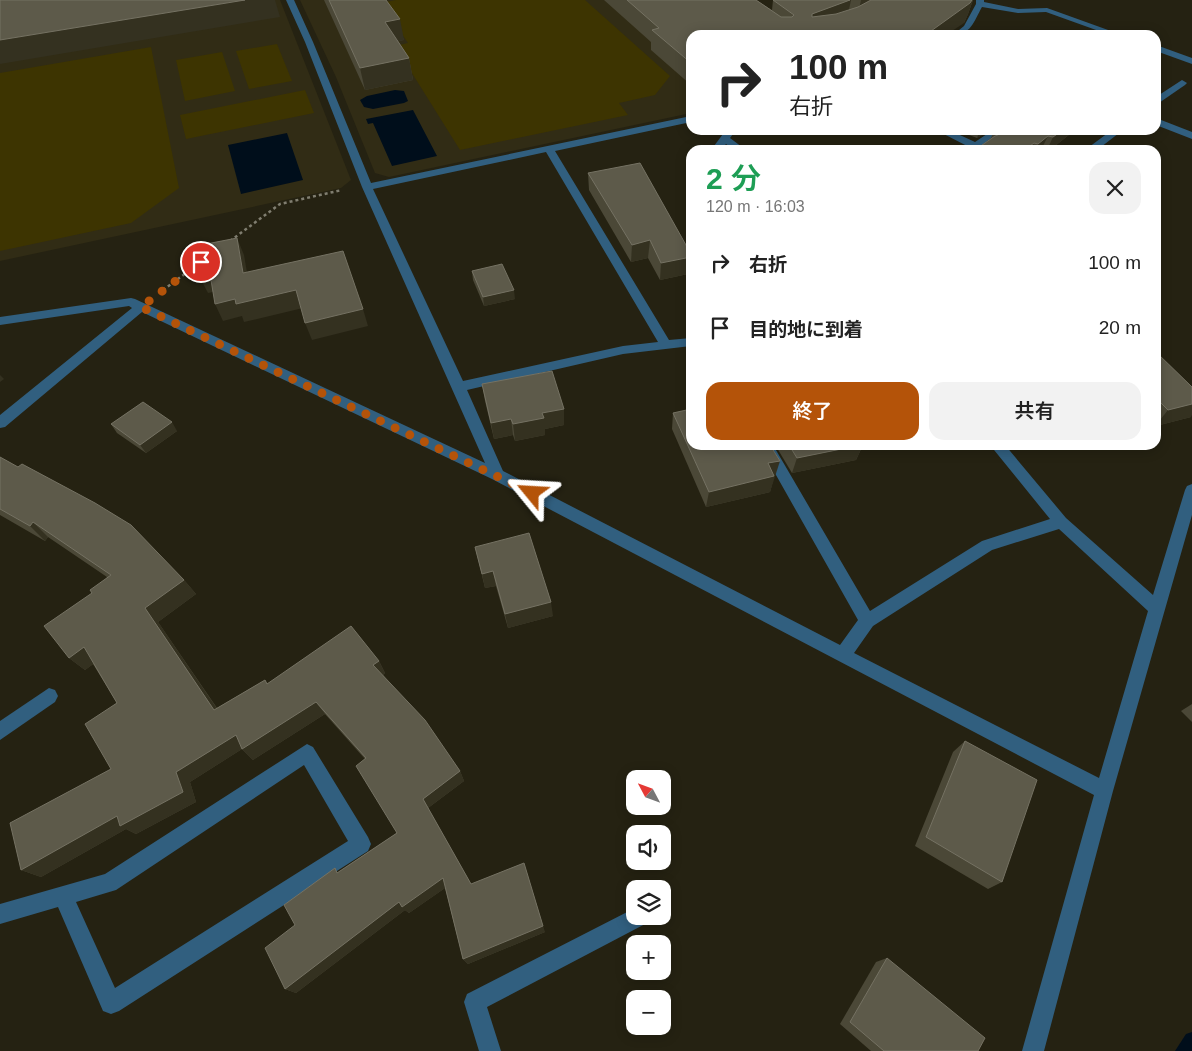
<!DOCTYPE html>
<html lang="ja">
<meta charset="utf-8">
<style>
:root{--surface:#fff;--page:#f2f2f2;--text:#222;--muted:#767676;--accent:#b45309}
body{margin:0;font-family:Arial,"Noto Sans JP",sans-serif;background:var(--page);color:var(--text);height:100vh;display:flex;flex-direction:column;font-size:19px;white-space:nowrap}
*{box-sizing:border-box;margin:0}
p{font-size:16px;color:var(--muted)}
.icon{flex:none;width:28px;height:28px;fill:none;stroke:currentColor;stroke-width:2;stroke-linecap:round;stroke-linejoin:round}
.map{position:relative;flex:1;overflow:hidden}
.sheet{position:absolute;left:686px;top:145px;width:475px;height:305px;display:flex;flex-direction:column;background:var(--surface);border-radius:15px;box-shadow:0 2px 12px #0003}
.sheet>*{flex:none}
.guide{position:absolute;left:686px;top:30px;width:475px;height:105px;border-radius:15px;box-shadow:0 2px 12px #0003;background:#fff;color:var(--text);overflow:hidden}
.needle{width:32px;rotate:311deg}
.controls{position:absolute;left:626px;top:770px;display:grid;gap:10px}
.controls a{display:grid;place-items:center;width:45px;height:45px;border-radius:10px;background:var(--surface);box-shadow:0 2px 12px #0003;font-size:25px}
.pin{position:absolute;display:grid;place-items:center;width:42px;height:42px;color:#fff;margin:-21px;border:2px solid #fff;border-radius:50%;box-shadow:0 1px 5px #0007}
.me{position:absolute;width:55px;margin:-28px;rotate:297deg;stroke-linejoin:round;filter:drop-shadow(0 0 4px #0008)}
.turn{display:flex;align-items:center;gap:18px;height:105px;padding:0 20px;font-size:22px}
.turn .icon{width:65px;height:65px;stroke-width:2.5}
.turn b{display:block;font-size:35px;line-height:42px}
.round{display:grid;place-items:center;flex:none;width:52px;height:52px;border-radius:15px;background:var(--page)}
.head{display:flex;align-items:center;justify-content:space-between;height:85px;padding:0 20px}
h1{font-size:30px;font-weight:600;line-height:38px;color:#1e9e55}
.button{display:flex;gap:10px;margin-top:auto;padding:10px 20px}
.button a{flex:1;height:58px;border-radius:15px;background:var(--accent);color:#fff;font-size:20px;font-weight:600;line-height:58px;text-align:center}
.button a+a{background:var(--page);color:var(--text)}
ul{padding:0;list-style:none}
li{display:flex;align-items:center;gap:15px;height:65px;padding:0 20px}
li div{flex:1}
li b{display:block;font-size:19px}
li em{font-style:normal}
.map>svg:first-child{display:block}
</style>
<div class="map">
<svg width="1192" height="1051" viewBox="0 0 1192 1051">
<rect width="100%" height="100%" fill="#252212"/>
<g fill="#312c15">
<path d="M0,0H280L351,180L341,188L0,261Z"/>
<path d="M300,0H724L691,35V113L389,177L375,173L336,77Z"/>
</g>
<g fill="#3d3401">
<path d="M396,0H585L670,76L655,95L619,103L628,115L460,150L395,46L408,43L381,3Z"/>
<path d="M277,44L292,81L249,89L236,51Z"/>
<path d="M151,47L179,188L131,223L0,251V73Z"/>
<path d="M222,52L235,91L185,101L176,60Z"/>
<path d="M305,90L314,113L186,139L180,115Z"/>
</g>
<g fill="#000e1b">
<path d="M395,90L404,91L408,101L404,103L373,109L364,107L360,100L367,96Z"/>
<path d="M413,110L437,156L392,166L373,123L368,124L366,119Z"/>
<path d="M287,133L303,180L241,194L228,145Z"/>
</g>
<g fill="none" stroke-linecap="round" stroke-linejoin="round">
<path fill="#000e1b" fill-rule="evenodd" d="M1192,1032V1051H1175L1186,1034Z"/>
<g stroke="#807e70" stroke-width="2.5" stroke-dasharray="3 3" stroke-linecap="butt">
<path d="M230,241L280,204L342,190"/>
<path d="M163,290L201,262"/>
</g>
<g fill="#315f7f" fill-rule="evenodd">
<path d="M286,0H294L313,42L371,183L691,116V122L555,151L669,340L691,338V346L623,354L467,390L503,471L840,645L858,620L759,445H773L870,611L982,541L1050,519L990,445H1005L1066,518L1153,595L1185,490L1187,486L1192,484V515L1113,791L1044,1051H1022L1094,795L492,479L142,312L5,427L0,428V415L132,308L129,306L0,325V317L131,298L135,299L485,463L362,187L305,42ZM546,152L658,342L623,346L463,381L373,189ZM1059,529L1148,611L1099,778L854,653L873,626L992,550Z"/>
<path d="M976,0H984V2L1018,9L1047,8L1122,35H1110L1046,12L1018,13L982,7C974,21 971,35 953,35L964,26L976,4Z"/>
<path d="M1156,45L1192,58V64L1156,51Z"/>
<path d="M1182,80L1187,83L1185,85L1156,105V97Z"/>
<path d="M1156,118L1192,132V139L1156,125Z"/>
<path d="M726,130H736L730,138L746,150H734L726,144L721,150H711Z"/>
<path d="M936,130H949L975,142L993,130H1005L983,145L990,150L971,148Z"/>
<path d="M1112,130H1123L1097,150H1085Z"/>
<path d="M49,688L55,690L58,696L55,702L0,740V721Z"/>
<path d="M307,744L313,747L368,837L371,844L368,851L119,1011L111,1014L103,1011L58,907L0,924V904L105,874ZM304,765L348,841L115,988L76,902L116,890Z"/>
<path d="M635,908V916H650L647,923L487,1007L501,1051H479L464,1002L467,994Z"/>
</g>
</g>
<g fill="#4b4837">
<path d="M324,0H386L404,40L398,41L409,58L413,80L365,90Z"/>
<path d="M604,0H756L772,10L773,0H973L968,14L964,23L691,35V85L651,50V42Z"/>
<path d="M956,130H990L977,138Z"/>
<path d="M994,130H1075L1050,150H975L991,138Z"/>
<path d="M588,173L691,254V298L686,289L688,274L660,280L648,258L631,262L589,190Z"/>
<path d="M472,271L515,299L484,306L473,280Z"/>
<path d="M1156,352L1191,417L1156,426Z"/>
<path d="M482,384L564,425L545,429V435L515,441L513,435L494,439L485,401Z"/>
<path d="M673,413L691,445L775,477H774L770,492L706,507L672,429Z"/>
<path d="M111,424L177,431L146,453L117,433Z"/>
<path d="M777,445H863L856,460L792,473L777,448Z"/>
<path d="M0,457L184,580L196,594L158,622L217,708L265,680L267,683L379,661L385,673L383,675L460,771L464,781L428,808L471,884L545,932L468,964L463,959L445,888L409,913L405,910L296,993L285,989L295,925L339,872L397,833L365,759L325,714L253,760L242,749L190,782L196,802L136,834L126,829L41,877L21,870L111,769L117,703L93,664L85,670L69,658L107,577L48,537L45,541L0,515Z"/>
<path d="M475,547L553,616L508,628L496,586L485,588Z"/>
<path d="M1192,704V722L1181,711Z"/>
<path d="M965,741L1002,882L988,889L915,846L953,752Z"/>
<path d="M887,958L978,1051H871L840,1024L876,962Z"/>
</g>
<g fill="#343120">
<path d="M245,0H275L280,17L0,64V40Z"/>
<path d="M850,0H851L847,19L808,33L812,14Z"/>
<path d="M861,0H877L858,14Z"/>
<path d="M972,0H973L968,14L964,23L946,35H917Z"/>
<path d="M400,19L404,40L389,43L385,22Z"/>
<path d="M409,58L413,80L365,90L360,68Z"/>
<path d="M980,130H990L977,138Z"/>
<path d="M1063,130H1075L1050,150H1047L1053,137Z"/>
<path d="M1048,136L1041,150H1035L1038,144Z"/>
<path d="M1034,143L1031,150H1025Z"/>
<path d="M237,238L244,255L250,290L243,273Z"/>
<path d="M650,240L648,258L631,262L632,245Z"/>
<path d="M691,257V274L688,273V274L660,280L661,263Z"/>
<path d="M210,274L218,291L208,293L199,276Z"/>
<path d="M296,290L303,308L244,322L242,316L223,321L215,304L235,299Z"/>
<path d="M514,290L515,299L484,306L483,297Z"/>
<path d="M363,309L368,326L312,340L305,323Z"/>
<path d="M0,375L4,379L0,382Z"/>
<path d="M1192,404V415L1191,417L1156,426V425L1168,410Z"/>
<path d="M564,409V425L545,429V435L515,441L513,424L542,413Z"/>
<path d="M511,419L513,435L494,439L491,423Z"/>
<path d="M172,422L177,431L146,453L140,445Z"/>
<path d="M863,445L856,460L792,473L797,458Z"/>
<path d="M780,461L770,492L706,507L709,492L768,463Z"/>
<path d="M33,522L48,537L45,541L30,526Z"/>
<path d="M493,571L496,586L485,588L482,574Z"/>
<path d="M184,580L196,594L158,622L226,722L214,710L145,608Z"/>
<path d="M551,602L553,616L508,628L505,614Z"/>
<path d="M84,647L99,660L85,670L69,658Z"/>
<path d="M379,661L385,673L380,678L373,665Z"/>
<path d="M316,702L325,714L253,760L242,749L190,782L196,802L136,834L126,829L41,877L21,870L236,735Z"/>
<path d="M460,771L464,781L428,808L423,799Z"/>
<path d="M524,863L545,932L468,964L463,959Z"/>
<path d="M443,878L448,886L409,913L405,910L296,993L285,989L399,902Z"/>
</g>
<g fill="#5d5a4a" stroke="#757263">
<path d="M0,0H245L0,40Z"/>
<path d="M329,0H386L400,19L385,22L409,58L360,68Z"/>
<path d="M627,0H756L781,17H792L794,15L773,0H850L812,14V17L836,14L858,7L871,0H972L970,3L931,31L917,35H691V63L652,30L659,28Z"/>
<path d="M1002,130H1063L1053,137L1048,136L1038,144L1034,143L1025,150H975L995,136L998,135Z"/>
<path d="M640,163L691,254V257L661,263L650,240L632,245L588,173Z"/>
<path d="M237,238L243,273L343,251L363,309L305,323L296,290L236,304L235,299L215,304L210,274L199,276L196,246Z"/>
<path d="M502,264L514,290L483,297L472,271Z"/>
<path d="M691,272V278L688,273Z"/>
<path d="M1156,352L1192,387V404L1168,410L1156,398Z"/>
<path d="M552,371L564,409L542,413L544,418L513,424L511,419L491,423L482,384Z"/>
<path d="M143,402L172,422L140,445L111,424Z"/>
<path d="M691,409V445H770L780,461L768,463L774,476L709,492L673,413Z"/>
<path d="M789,445H861L797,458Z"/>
<path d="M0,457L18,467L22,464L95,503L131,525L184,580L145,608L214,710L265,680L267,684L351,626L379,661L373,665L425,720L460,771L423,799L471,884L524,863L543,926L463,959L443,878L402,907L399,902L285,989L265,948L295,925L284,905L335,868L337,873L397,833L356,766L366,758L316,702L242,749L236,735L176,772L183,792L120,826L117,816L21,870L10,823L111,769L85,724L117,703L84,647L69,658L44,626L92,593L90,590L111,575L33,522L30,526L0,509Z"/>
<path d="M529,533L551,602L505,614L493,571L482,574L475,547Z"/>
<path d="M965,741L1037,780L1002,882L926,837Z"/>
<path d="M887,958L985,1038L978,1051H884L850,1022Z"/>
</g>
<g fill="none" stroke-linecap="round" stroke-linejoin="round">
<path stroke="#b45309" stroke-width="9" stroke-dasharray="0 16.2" d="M201,262L141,307L532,493"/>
</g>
</svg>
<div class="controls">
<a><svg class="needle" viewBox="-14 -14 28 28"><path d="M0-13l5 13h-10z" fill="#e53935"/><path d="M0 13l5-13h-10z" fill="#767676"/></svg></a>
<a><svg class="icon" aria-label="sound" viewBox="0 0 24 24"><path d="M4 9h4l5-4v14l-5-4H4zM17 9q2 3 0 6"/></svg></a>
<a><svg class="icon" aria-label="layers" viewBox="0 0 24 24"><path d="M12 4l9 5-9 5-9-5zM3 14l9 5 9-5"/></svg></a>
<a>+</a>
<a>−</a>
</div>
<div class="pin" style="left:201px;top:262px;background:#d93025"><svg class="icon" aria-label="arrive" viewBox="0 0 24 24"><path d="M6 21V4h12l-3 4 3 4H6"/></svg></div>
<svg class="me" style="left:532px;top:493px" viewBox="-20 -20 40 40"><path d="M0-17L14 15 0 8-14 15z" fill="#b45309" stroke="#fff" stroke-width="4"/></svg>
<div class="guide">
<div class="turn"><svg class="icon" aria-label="right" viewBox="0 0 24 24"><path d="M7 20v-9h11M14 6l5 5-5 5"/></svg><div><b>100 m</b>右折</div></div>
</div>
<section class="sheet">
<div class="head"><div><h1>2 分</h1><p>120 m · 16:03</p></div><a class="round"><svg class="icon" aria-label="close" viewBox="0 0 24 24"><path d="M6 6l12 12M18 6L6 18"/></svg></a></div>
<ul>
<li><svg class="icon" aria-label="right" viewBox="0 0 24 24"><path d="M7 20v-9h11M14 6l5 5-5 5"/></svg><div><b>右折</b></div><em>100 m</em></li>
<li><svg class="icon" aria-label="arrive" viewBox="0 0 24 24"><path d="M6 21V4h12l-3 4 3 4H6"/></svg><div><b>目的地に到着</b></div><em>20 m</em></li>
</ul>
<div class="button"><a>終了</a><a>共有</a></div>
</section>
</div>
